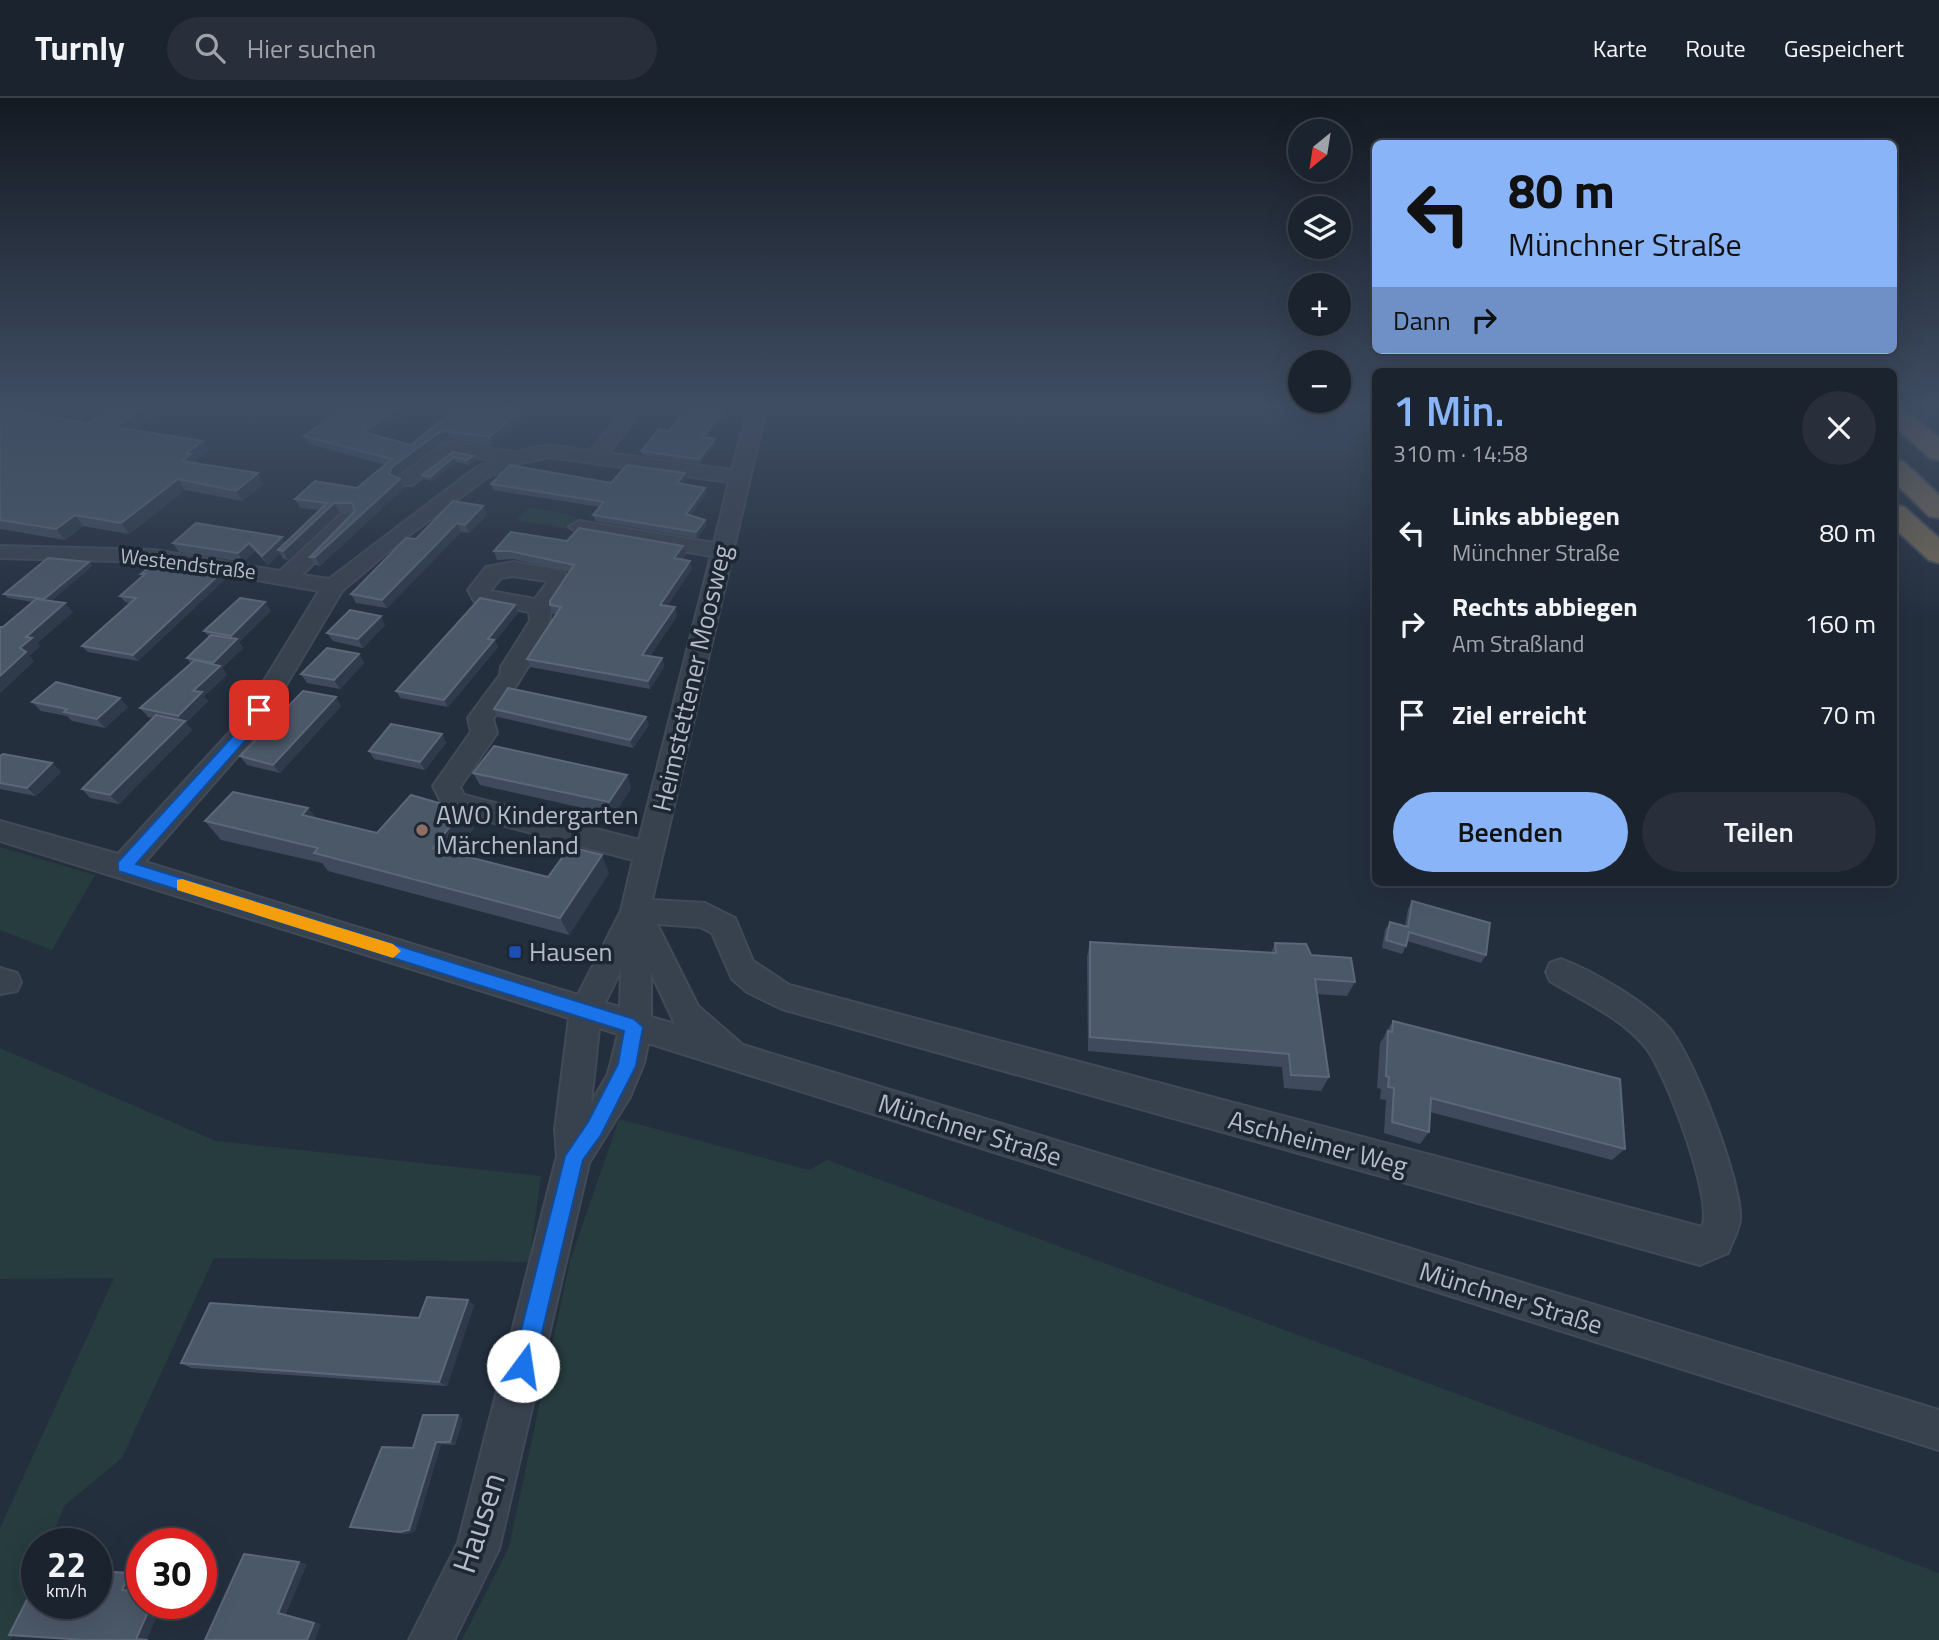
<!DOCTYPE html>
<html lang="de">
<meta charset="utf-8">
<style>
:root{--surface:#1b232e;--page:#282f3a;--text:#f1f3f6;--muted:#a0a4aa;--line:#39404a;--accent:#8ab4f8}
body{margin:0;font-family:"Titillium Web",sans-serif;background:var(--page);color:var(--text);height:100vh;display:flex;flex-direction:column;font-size:26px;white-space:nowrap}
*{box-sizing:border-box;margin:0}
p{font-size:23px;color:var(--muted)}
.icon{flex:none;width:38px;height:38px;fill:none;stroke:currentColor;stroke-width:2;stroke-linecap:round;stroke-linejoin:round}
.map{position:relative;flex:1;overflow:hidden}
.drawer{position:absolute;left:1372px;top:270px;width:525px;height:518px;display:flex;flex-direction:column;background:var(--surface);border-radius:10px;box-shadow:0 7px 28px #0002,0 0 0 2px var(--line)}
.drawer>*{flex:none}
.banner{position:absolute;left:1372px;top:42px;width:525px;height:214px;border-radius:10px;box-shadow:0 7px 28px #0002,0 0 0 2px var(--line);background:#8ab4f8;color:#111;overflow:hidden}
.needle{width:46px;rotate:210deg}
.buttons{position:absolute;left:1288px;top:21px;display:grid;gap:14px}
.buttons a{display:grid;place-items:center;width:63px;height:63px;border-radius:50%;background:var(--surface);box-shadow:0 7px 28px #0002,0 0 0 2px var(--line);font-size:35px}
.speed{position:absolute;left:21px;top:1430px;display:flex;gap:14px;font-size:35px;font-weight:700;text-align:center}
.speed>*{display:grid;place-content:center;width:91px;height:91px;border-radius:50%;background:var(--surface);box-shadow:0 7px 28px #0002,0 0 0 2px var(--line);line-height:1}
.speed small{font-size:18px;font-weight:400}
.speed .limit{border:10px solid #d22;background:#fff;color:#111}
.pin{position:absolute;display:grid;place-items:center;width:60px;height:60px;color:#fff;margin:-30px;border-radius:14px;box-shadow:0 4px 10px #0006}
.me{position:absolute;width:77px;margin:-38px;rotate:14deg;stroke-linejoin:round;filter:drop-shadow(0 0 5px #0008)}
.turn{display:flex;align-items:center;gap:24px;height:147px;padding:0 21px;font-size:32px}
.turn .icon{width:91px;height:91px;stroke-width:2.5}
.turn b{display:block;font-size:49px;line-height:60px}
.then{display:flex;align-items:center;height:66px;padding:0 21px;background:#0003;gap:14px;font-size:26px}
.round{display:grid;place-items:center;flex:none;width:74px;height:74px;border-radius:37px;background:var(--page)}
.headline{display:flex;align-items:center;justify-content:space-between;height:119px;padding:0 21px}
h1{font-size:42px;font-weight:600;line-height:52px;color:var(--accent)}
.action{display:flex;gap:14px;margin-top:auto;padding:14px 21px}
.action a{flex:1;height:80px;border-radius:42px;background:var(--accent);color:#111;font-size:28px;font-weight:600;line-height:80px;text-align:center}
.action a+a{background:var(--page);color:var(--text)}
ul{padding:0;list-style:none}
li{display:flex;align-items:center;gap:21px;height:91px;padding:0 21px}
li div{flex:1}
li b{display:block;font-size:26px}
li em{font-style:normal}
header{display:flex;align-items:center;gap:42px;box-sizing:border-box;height:98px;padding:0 35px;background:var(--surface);border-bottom:2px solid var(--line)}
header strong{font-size:33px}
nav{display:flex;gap:38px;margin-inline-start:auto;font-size:24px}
.search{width:490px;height:63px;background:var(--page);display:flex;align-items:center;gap:18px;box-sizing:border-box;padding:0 24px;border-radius:38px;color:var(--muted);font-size:26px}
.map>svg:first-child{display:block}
</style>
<header>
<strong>Turnly</strong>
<div class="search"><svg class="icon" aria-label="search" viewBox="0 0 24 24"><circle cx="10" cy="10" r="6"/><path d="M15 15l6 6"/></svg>Hier suchen</div>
<nav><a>Karte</a><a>Route</a><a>Gespeichert</a></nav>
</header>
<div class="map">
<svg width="1939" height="1542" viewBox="0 0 1939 1542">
<rect width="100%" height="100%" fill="#242f3e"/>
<g fill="#263c3f">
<path d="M530,409L575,418L578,423L575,432L516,422Z"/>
<path d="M0,749L95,777L52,852L0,832Z"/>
<path d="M0,950L216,1043L541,1078L529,1164L214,1160L122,1360L65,1407L49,1445L37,1446V1477L11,1542H0V1430L114,1180L0,1181Z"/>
<path d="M619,1021L809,1072L827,1062L1939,1475V1542H462L509,1449L570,1163Z"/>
</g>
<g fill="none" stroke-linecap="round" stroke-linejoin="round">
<defs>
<g id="minor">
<path d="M0,307C18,307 72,306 83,319L74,325L0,312Z"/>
<path d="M603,307H625L634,315V323L608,355L732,372L749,307H767L652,802L705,805L735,820L753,863L789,887L1702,1129C1714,1102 1666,976 1647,951C1624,921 1583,903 1550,883L1546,874L1550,865L1561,861C1593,873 1646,904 1669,930C1694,960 1741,1081 1740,1120C1740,1131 1732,1144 1728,1155L1700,1167L782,911L747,894L732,881L712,835L700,829L657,826L698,908L743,947L1939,1312V1352L648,945L644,965L630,999L589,1065L499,1451L454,1542H409L458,1445L557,1058L555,1031L569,920L0,743V723L118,756L239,624L319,493L154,464L0,460V448L154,452L280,473L341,416H355L358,420L355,424L302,477L329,481L474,371L493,362L454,356L412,387H398L395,383L398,379L443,346L450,344L515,354L549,347L590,353L616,322V317ZM549,359L729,384L714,445L579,423L569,429L579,435L711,458L639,742L464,697L460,689L497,635L493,621C510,598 553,536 551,510L569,486L564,473L513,464L486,469L468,492L474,503L529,514L530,523L501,569L500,577L468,620L471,634L433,688L445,712L633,762L621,813L578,897L145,764L257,636L342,493L397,446L488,379L521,365ZM513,478L546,483L547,485L535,501L490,493L501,480ZM621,872L620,909L605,905ZM651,875L675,926L651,919ZM599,930L618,936L608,976L591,1005Z"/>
<path d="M0,870L17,875L21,884L17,893L0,896Z"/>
</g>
<g id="highway">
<path d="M1894,307L1903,310L1939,340V362L1930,360L1894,328Z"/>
<path d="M1894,362L1904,364L1939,397V420L1929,418L1894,384Z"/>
<path d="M1894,407L1904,409L1939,440V465L1929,462L1894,430Z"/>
</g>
</defs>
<use href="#minor" stroke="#414a57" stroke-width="4"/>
<use href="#highway" stroke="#434c59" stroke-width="4"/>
<use href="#minor" fill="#38414e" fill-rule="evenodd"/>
<use href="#highway" fill="#746855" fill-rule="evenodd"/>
</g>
<g fill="#3f4b5c">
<path d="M114,307H168L134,332L203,343L209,353L196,363L198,365L264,386L242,403L185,392L129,436L83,428L65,442L0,431V319L88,325Z"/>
<path d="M324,307H419L375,337L411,347L460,307L524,322L492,348L450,341L441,344L396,377L395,379L400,381L404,390L320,468L315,467L310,459L354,414H339L288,462L283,461L280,455L268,467L255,453L243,464L179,454L173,445L282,439L285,445L320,412L300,410L295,401L357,390L385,367L309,346L304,338L345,310Z"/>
<path d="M728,312L706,340L716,346L700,365L642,357L641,353L669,333Z"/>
<path d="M453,354L473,358L475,362L469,367L456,364L432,383L424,381L422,377Z"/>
<path d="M687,381L682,386L707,395L691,417L705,422L706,428L697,440L595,423L593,417L600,409L493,392L491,386L611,385Z"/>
<path d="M483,408L487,417L469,435L461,434L387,510L356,505L351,496L416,441Z"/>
<path d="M567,443L683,448L686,456L682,462L692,471L667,508L677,518L650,558L662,560L664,569L650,591L530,569L527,561L556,516H553L550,507L570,474L513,461L497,462L494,453Z"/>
<path d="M89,464L92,468L51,503L73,514L37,545L40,548L29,558L34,563L0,595V529H3L33,504L8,500L4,496Z"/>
<path d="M223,473L227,479L138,563L88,554L82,548L131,505L125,504L120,498L143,478L141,476Z"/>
<path d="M265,504L271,513L239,544L243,550L222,570L227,577L204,598L208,603L186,625L192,632L119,706L90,700L82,691L153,620L148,619L140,610L191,566L187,560L209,539L204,533Z"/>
<path d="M515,507L518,515L495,543L498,549L448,609L400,600L396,593Z"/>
<path d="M385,527L363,550L333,543L327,535Z"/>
<path d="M359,556L364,565L340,591L307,585L301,576Z"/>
<path d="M32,604L128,609L105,630L72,623L67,618L41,613Z"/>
<path d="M341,608L280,675L247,667L240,658Z"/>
<path d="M494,611L649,627L633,650L498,619Z"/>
<path d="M442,636L446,645L425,672L374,661L369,653Z"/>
<path d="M0,658L52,665L61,674L36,698L0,691Z"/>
<path d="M473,675L627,677L631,690L614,717L480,687Z"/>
<path d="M308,710L317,721L377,735L474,730L454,755L548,779L609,775L569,837L328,773L322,765L221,742L205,723Z"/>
<path d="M1412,803L1486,857L1481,865L1407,843L1406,848L1402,856L1382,850L1385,832L1390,824L1405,828L1408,811Z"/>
<path d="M1090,844L1271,855L1275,845L1311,857L1355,884L1347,898L1317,896L1329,979L1321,993L1284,990L1282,969L1088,953L1087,859Z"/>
<path d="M1393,923L1625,1051L1612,1062L1430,1014L1429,1034L1420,1046L1384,1035L1386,1002L1380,1001L1381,991L1377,990L1380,945L1384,939L1385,936Z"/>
<path d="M474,1207L447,1288L191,1270L181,1265L419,1220Z"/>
<path d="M463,1320L455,1347L441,1346L415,1433L406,1436L357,1430L350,1429L413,1350Z"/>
</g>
<g fill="#2f3b4b">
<path d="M147,307H168L123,340L115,329Z"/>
<path d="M402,307H419L367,343L363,334Z"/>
<path d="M587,307H595L589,313Z"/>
<path d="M727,308L728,312L703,343L702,339Z"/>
<path d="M521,313L524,322L492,348L489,339Z"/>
<path d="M447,333L450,341L441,344L396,377L393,385L389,376L392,369L438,335Z"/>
<path d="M715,341L716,346L700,365L699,361Z"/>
<path d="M203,343L209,353L196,363L198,366L182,363L186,355Z"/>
<path d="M473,358L475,362L469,367L467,362Z"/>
<path d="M454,359L456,364L432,383L430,379Z"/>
<path d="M258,375L264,386L242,403L236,393Z"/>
<path d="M685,375L687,381L678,391L677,385Z"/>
<path d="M178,381L185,392L129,436L121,425Z"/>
<path d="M400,381L404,390L320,468L315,459Z"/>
<path d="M705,390L707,395L688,422L686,416Z"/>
<path d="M334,405L339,414L288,462L283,453Z"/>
<path d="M483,408L487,417L469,435L465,427Z"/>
<path d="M75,417L83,428L65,442L56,431Z"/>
<path d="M705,422L706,428L697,440L696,434Z"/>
<path d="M457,425L461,434L387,510L382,502Z"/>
<path d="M282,439L287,448L278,452L280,455L268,467L262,458Z"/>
<path d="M249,445L255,453L243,464L238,455Z"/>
<path d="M683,448L686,456L677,469L674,460Z"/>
<path d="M690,463L692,471L662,515L660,507Z"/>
<path d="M89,464L92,468L48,506L44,501Z"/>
<path d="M223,473L227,479L138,563L133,557Z"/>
<path d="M265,504L271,513L239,544L243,550L222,570L227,577L204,598L208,603L186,625L192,632L119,706L110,697L183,625L178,618L193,593L217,571L213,565L235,543L231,538Z"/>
<path d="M65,505L73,514L37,545L40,548L29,558L34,563L0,595V578L20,550L26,539Z"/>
<path d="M515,507L518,515L495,543L498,549L448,609L444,602L488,541Z"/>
<path d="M675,509L677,518L645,565L642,557Z"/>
<path d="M381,518L385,527L363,550L358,541Z"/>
<path d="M359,556L364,565L340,591L334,582Z"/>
<path d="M662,560L664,569L650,591L648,583Z"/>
<path d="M336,599L341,608L280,675L273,667Z"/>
<path d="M120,600L128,609L105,630L97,621Z"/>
<path d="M646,619L649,627L633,650L630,642Z"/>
<path d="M442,636L446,645L425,672L420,664Z"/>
<path d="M52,665L61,674L36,698L27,690Z"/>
<path d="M627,677L631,690L614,717L609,704Z"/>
<path d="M308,710L322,728L302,717Z"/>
<path d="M463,712L474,730L444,768L433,750Z"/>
<path d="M602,757L609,775L569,837L560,820Z"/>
<path d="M468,1202L474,1207L447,1288L439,1284Z"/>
<path d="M458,1317L463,1320L455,1347L450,1344Z"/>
<path d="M436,1344L441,1346L415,1433L406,1436L400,1434Z"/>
<path d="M299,1464L307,1466L286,1516L321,1526L315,1542H307L278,1515Z"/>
<path d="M130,1475L140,1477L133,1493L122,1492Z"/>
<path d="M152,1505H163L147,1541H136Z"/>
</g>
<g fill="#4b5868" stroke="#5c6777" stroke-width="2">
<path d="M114,307H147L115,329L203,343L186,355L191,356L182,363L258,375L236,393L178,381L121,425L75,417L56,431L0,422V319L10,313L88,325Z"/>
<path d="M350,307H402L363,334L411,347L460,307H477L521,313L489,339L447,333L438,335L392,369L389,376L400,381L315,459H310L355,413L352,405H334L283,453L278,452L327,405L295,401L315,383L357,390L392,361L304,338Z"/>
<path d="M691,307L727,308L702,339L715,341L699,361L641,353L659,331L669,333Z"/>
<path d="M453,354L473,358L467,362L454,359L430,379L422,377Z"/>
<path d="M510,367L611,385L627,367L685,375L677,385L705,390L686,416L705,422L696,434L593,417L604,404L491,386Z"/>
<path d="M453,403L483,408L465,427L457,425L382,502L351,496L406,440L416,441Z"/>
<path d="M196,425L282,439L262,458L249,445L238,455L173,445Z"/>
<path d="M579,430L683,448L674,460L690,463L660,507L675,509L642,557L662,560L648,583L527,561L561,509L550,507V503L574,467L510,453H494L511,434L567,443Z"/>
<path d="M48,460L89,464L44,501L4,496Z"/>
<path d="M158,462L223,473L133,557L82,548L136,500L120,498L145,476H141Z"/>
<path d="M240,500L265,504L231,538L204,533Z"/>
<path d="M480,500L515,507L488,541L494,542L444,602L396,593Z"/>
<path d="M36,501L65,505L26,539L32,540L20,550L26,554L0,578V529H3Z"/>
<path d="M350,512L381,518L358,541L327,535Z"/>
<path d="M211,537L237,541L213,565L187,560Z"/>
<path d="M327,550L359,556L334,582L301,576Z"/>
<path d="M195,562L220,568L193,593L202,594L178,618L140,610Z"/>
<path d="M56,584L120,600L97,621L64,614L67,611L32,604Z"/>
<path d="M508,590L646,619L630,642L494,611Z"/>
<path d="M303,593L336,599L273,667L240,658Z"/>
<path d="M156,617L185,623L110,697L82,691Z"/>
<path d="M391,626L442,636L420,664L369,653Z"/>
<path d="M494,648L627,677L609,704L473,675Z"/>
<path d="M3,656L52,665L27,690L0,685V658Z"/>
<path d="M233,694L308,710L302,717L377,735L411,697L463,712L433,750L548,779L570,749L602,757L560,820L314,755L318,750L205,723Z"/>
<path d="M1412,803L1490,825L1486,857L1409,834L1406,848L1386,842L1390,824L1408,829Z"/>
<path d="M1090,844L1276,855L1275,845L1306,846L1311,857L1351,860L1355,884L1315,881L1329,979L1291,977L1289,956L1090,939Z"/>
<path d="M1393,923L1620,981L1625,1051L1431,1000L1429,1034L1392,1024L1394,990L1388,989L1389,979L1386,978L1388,933L1392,934Z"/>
<path d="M427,1199L468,1202L439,1284L181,1265L210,1205L419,1220Z"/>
<path d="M423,1317H458L450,1344H436L409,1432L400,1434L350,1429L382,1349L413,1350Z"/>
<path d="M244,1456L299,1464L278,1515L314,1525L307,1542H205Z"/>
<path d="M96,1473L130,1475L122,1492L142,1493V1505H152L136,1541L148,1542H85L9,1537L37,1482V1505H96Z"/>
</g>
<linearGradient id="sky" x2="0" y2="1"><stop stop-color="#141a22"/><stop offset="0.59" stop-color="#3f4d63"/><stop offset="1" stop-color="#3f4d63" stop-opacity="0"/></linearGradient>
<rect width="1939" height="523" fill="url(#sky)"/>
<path fill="#1a73e8" stroke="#114b97" stroke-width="2" d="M259,607L266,612L253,634L136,766L634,921L643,929L636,968L601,1037L583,1062L534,1268L530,1276L523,1279L515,1276L512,1268L565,1058L588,1024L618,966L624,933L118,773V764L243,627L254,608Z"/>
<path fill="#f59e0b" d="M182,781L393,846L401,853L393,860L177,792V782Z"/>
<circle fill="#8d6e63" stroke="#1d2633" stroke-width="2.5" cx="422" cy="732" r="7"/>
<rect fill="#1a4fb4" stroke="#1d2633" stroke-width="2.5" x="508" y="847" width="14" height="14" rx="3.5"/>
<g text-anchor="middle" stroke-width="7" stroke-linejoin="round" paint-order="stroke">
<g font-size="21" fill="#b4bcc9" stroke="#1d2633">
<text transform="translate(188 466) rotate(7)" y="7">Westendstraße</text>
</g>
<g font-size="26" fill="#b4bcc9" stroke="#1d2633">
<text transform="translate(692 580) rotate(-77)" y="9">Heimstettener Moosweg</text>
<text transform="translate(970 1032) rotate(17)" y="9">Münchner Straße</text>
<text transform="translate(1318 1045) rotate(15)" y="9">Aschheimer Weg</text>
<text transform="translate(1511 1200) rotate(17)" y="9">Münchner Straße</text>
</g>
<g font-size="26" fill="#b4bcc9" stroke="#1d2633" text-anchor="start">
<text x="436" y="726">AWO Kindergarten<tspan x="436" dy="30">Märchenland</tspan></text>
<text x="529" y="863">Hausen</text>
</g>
<g font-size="32" fill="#b4bcc9" stroke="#1d2633">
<text transform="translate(479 1425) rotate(-72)" y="11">Hausen</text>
</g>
</g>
</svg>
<div class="buttons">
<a><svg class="needle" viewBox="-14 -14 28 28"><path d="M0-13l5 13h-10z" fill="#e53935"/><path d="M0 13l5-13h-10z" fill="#a0a4aa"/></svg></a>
<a><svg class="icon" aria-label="layers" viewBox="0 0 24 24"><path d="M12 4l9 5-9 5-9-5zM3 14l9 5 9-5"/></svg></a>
<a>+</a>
<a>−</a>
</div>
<div class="speed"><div>22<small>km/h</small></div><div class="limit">30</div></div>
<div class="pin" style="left:259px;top:612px;background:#d93025"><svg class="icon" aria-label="arrive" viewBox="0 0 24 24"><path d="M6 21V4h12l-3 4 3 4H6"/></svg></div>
<svg class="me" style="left:523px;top:1268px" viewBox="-20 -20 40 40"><circle r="19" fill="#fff"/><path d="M0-13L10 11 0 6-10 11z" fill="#1a73e8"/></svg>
<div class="banner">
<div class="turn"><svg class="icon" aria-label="left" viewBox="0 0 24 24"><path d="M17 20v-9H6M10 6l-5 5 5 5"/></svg><div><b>80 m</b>Münchner Straße</div></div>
<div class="then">Dann<svg class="icon" aria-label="right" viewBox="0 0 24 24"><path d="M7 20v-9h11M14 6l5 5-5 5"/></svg></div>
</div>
<section class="drawer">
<div class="headline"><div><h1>1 Min.</h1><p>310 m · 14:58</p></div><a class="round"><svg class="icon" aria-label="close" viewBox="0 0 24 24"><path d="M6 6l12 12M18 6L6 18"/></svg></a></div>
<ul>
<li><svg class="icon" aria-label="left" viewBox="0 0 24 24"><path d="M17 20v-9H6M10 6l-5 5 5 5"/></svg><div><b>Links abbiegen</b><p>Münchner Straße</p></div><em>80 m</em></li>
<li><svg class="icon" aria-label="right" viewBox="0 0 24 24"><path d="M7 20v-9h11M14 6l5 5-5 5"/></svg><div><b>Rechts abbiegen</b><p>Am Straßland</p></div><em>160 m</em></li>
<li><svg class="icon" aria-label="arrive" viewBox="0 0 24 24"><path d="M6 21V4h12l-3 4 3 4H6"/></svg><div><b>Ziel erreicht</b></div><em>70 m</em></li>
</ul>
<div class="action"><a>Beenden</a><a>Teilen</a></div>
</section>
</div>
